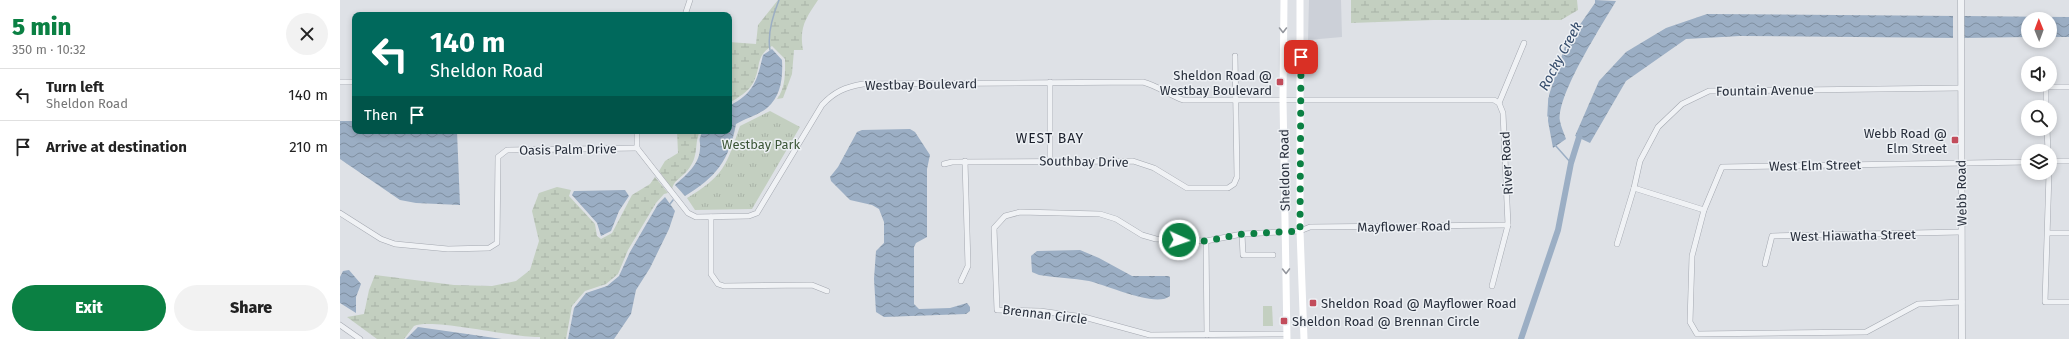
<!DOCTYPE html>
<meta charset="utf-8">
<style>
:root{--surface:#fff;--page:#f2f2f2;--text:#222;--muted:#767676;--line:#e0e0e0;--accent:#0b8043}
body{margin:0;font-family:"Fira Sans",sans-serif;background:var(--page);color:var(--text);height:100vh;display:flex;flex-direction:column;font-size:15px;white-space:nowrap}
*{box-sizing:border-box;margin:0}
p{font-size:13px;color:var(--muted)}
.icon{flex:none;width:22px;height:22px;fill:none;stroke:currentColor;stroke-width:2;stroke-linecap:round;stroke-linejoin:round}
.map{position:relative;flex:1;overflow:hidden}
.panel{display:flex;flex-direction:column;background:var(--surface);width:340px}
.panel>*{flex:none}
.banner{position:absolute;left:12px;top:12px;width:380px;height:122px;border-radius:8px;box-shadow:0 2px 6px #0003;background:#00695c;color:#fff;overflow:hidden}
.needle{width:26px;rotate:359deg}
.tools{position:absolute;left:1681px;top:12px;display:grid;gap:8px}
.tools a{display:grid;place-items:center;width:36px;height:36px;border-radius:50%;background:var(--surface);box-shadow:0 2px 6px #0003;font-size:20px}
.pin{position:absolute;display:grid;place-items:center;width:34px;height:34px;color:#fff;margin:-17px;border-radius:8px;box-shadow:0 2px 6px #0006}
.me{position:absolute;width:44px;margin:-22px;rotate:93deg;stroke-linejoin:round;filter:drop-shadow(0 0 3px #0008)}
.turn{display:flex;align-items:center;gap:14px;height:84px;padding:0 12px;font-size:18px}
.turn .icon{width:52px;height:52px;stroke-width:2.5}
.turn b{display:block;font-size:28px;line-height:34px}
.then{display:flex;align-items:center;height:38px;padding:0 12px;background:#0003;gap:8px;font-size:15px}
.round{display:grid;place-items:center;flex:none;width:42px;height:42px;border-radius:21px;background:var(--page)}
.head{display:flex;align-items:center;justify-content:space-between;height:68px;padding:0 12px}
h1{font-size:24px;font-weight:800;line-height:30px;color:var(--accent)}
.primary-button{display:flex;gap:8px;margin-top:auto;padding:8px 12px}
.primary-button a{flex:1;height:46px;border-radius:24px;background:var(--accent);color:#fff;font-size:16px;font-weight:800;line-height:46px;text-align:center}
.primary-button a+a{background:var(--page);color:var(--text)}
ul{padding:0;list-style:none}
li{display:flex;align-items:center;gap:12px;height:52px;padding:0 12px;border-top:1px solid var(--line)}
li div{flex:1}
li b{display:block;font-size:15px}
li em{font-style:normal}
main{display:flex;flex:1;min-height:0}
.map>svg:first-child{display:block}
</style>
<main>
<section class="panel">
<div class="head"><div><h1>5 min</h1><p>350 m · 10:32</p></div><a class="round"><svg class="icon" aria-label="close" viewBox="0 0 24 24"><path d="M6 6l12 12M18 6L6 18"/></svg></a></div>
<ul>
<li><svg class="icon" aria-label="left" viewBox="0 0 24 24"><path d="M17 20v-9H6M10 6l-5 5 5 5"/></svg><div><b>Turn left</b><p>Sheldon Road</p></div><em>140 m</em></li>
<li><svg class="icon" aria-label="arrive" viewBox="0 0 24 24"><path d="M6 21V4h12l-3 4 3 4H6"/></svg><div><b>Arrive at destination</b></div><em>210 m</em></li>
</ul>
<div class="primary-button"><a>Exit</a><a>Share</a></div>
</section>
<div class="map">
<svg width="1729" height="339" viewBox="0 0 1729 339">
<defs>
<pattern id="wetland-marsh" width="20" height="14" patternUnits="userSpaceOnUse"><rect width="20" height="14" fill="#c3cfc0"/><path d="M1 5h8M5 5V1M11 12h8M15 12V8" fill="none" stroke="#a8b2a6"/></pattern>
<pattern id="park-tufts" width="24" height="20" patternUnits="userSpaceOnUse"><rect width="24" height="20" fill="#c3cfc0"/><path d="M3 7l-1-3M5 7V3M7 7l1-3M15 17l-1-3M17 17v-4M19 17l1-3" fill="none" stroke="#a8b2a6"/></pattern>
<pattern id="water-waves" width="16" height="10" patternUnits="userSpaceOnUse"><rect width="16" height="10" fill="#9baec4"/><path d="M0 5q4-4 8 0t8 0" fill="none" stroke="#7e8ea0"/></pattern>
</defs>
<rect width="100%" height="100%" fill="#dee1e6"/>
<path fill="#ccd0d8" d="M969,0H1001L1002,37L968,40Z"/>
<path fill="#c3cfc0" d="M923,306H932L933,326H923Z"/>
<g fill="url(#wetland-marsh)">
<path d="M438,0H478C466,18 459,27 463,50H454L452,74L443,98L437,99C446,87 445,73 445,59L432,46C414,57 422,67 413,83C408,92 398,98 389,103V42L416,44L418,25Z"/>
<path d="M1011,0H1237L1238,10L1221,20H1094L1011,23Z"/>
<path d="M337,131H360C354,143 359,154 350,167C345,176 334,179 332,189L319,171L325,161L338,153Z"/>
<path d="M315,177L328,193L324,194L316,203L288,250L278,274L266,284L245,291L232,306L226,339H200V337C173,338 93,318 74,326L64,339H37L7,317L24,314L29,290L35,275L114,285L152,286L176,281L190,270L199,241L192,211L199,193L217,187L231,190L229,196L255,224L257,236L261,239L272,233L292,195L310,184Z"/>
</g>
<path fill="url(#park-tufts)" d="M430,111L460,127L412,209L355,210L347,198C384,176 386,166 400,126Z"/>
<g fill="url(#water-waves)">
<path d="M1255,0L1276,1C1262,25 1216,96 1220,121C1221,127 1224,133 1226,139L1213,148L1208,121L1209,95L1225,46L1255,3Z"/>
<path d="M1367,14L1618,16V38L1400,36L1346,39L1286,81L1250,143L1235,136L1259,81L1286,52L1326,28Z"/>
<path d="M1624,16L1729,17V37H1710V19H1688V37L1624,38Z"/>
<path d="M432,49L442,60C443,78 441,96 427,108C420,114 404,119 396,124C389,161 376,177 345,196L335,185C346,175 359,165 360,149C361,140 357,142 363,131H389V106C414,93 417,81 423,55Z"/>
<path d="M0,121H15V131H117L120,205L76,203L60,200L0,159Z"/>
<path d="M570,129L575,132L590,155L587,169V237L576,243L574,247V304L579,309L610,308L627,303L630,307V311L626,314L544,317L536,312L534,279L536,251L544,243V222L539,209L532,205L510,200L491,181L490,177L498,167L517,132L522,130Z"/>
<path d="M285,190L289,196L279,211L271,231L261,236L257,223L232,195L234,191Z"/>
<path d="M325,197L335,211L329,229L310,268L296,290L291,314L274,339H228L234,308L246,293L267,286L279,276L290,252L318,204Z"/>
<path d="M740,250L759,258L792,276H828L830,277V296C816,308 767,285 749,281C733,278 716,278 699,275L692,272L691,256L697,251Z"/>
<path d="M9,270L21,284L16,297V313L0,303V277L3,271Z"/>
<path d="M78,327L162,339H66Z"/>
</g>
<path fill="#dee1e6" d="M1613,14H1618L1620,38H1613Z"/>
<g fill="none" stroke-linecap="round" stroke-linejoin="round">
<g stroke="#9baec4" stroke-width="1.5">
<path d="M430,50C427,34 433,15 439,0"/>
<path d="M1208,116L1209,98"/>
<path d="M1215,145L1231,163"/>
<path d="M330,204L333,200"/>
</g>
<path stroke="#9baec4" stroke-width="6" d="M1181,339L1218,230L1231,163L1241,131"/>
<defs>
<g id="minor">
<path d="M345,15L350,0"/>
<path d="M0,82H15"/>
<path d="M710,82V160"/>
<path d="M1706,107V87H1729"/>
<path d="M1707,129L1708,151"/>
<path d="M297,148L348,213L356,217L409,216L417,213L482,105C494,92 505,87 523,84L803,82C818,86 829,95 843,100H1154L1159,103"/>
<path d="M297,148V131"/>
<path d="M1710,161H1729"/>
<path d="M604,164L612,162L793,161L814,168L847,188H888L894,184L897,177L895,56"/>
<path d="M1709,173L1705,302H1729"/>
<path d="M1294,188L1364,210"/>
<path d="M0,213L41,239L55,244L108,249L149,248L157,243L158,157L167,150L297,148"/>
<path d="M371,217V274L378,284L384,286L472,285L487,291"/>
<path d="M1708,233H1729"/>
<path d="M902,234L903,255H933"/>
<path d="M866,241L867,335"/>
<path d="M1277,244L1294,188L1300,161L1318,127L1342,104L1369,91L1620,88"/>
<path d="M1425,264L1432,236L1621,232"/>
<path d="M621,281L628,266L625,161"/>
<path d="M1152,286L1168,225L1163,113L1159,103L1184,43"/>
<path d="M1622,302L1578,304L1526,332L1357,334L1350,322L1352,256L1364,210L1382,167L1688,162"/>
<path d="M0,325L20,339"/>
<path d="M947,334L810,335L744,317L700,311L657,310L654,228L665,216L680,212L760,214L776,219L802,235L816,239L866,241L902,234L960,231L970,227L1168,225"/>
</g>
<path id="tertiary" d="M1621,0L1622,339"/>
</defs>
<use href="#minor" stroke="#a4a8b0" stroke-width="6"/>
<use href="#tertiary" stroke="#a4a8b0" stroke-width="7"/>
<use href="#minor" stroke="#f0f2f5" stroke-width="5"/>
<use href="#tertiary" stroke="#f0f2f5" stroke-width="6"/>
<g stroke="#fff" stroke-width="7">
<path d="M944,0L943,99L947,339"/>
<path d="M960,0V231L964,339"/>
</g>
</g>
<defs><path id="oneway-chevron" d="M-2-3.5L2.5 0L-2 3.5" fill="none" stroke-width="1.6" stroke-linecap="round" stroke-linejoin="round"/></defs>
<g stroke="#94979e">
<use href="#oneway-chevron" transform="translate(943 30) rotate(90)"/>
<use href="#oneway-chevron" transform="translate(946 271) rotate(89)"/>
</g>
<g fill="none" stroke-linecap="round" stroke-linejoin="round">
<path stroke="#0b8043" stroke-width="7" stroke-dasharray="0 12.6" d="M839,240L866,241L902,234L960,231L961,57"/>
</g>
<g fill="#c24c5b" stroke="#edf0f4" stroke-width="1.5">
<rect x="936" y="78" width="8" height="8" rx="2"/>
<rect x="1611" y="136" width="8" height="8" rx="2"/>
<rect x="969" y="299" width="8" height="8" rx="2"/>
<rect x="940" y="317" width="8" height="8" rx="2"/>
</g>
<g text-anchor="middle" stroke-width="3" stroke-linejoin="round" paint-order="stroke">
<g font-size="13" fill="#282f3c" stroke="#edf0f4" text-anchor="end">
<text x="932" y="80">Sheldon Road @<tspan x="932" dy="15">Westbay Boulevard</tspan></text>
<text x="1607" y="138">Webb Road @<tspan x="1607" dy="15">Elm Street</tspan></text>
<text x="981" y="308" text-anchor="start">Sheldon Road @ Mayflower Road</text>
<text x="952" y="326" text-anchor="start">Sheldon Road @ Brennan Circle</text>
</g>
<g font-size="13" fill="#282f3c" stroke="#edf0f4">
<text transform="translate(581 84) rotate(-1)" y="5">Westbay Boulevard</text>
<text transform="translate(1425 90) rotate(-1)" y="5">Fountain Avenue</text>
<text transform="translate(228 149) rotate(-1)" y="5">Oasis Palm Drive</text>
<text transform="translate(744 161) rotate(1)" y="5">Southbay Drive</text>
<text transform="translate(1166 163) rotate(-93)" y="5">River Road</text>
<text transform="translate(1475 165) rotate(-1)" y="5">West Elm Street</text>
<text transform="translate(944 170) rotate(-91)" y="5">Sheldon Road</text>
<text transform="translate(1621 193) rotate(-91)" y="5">Webb Road</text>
<text transform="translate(1064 226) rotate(-1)" y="5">Mayflower Road</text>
<text transform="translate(1513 235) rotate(-1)" y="5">West Hiawatha Street</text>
<text transform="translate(705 314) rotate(7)" y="5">Brennan Circle</text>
</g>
<g font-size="13" fill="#3c5637" stroke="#edf0f4">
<text x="421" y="149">Westbay Park</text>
</g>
<g font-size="14" font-style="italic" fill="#364d6c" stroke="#edf0f4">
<text transform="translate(1220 56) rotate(-62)" y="5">Rocky Creek</text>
</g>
<g font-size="14" letter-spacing="1" fill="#1b202c" stroke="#edf0f4">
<text x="710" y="143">WEST BAY</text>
</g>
</g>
</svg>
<div class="tools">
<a><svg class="needle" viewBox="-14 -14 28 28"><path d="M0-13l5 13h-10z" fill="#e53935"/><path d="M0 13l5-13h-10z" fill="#767676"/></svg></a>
<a><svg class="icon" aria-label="sound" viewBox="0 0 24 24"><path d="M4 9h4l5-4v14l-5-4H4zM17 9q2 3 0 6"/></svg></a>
<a><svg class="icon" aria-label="search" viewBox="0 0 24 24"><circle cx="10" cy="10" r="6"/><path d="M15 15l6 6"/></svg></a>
<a><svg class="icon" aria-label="layers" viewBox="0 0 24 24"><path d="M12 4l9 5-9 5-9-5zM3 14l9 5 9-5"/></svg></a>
</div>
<div class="pin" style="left:961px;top:57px;background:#d93025"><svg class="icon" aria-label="arrive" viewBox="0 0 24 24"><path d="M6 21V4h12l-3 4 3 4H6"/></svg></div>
<svg class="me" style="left:839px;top:240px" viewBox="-20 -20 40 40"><circle r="17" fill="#0b8043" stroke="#fff" stroke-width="3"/><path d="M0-11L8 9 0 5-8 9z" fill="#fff"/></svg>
<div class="banner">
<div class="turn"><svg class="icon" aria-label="left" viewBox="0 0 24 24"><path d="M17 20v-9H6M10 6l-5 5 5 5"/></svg><div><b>140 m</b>Sheldon Road</div></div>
<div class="then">Then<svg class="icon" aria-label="arrive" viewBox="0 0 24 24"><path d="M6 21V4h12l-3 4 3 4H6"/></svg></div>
</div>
</div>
</main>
